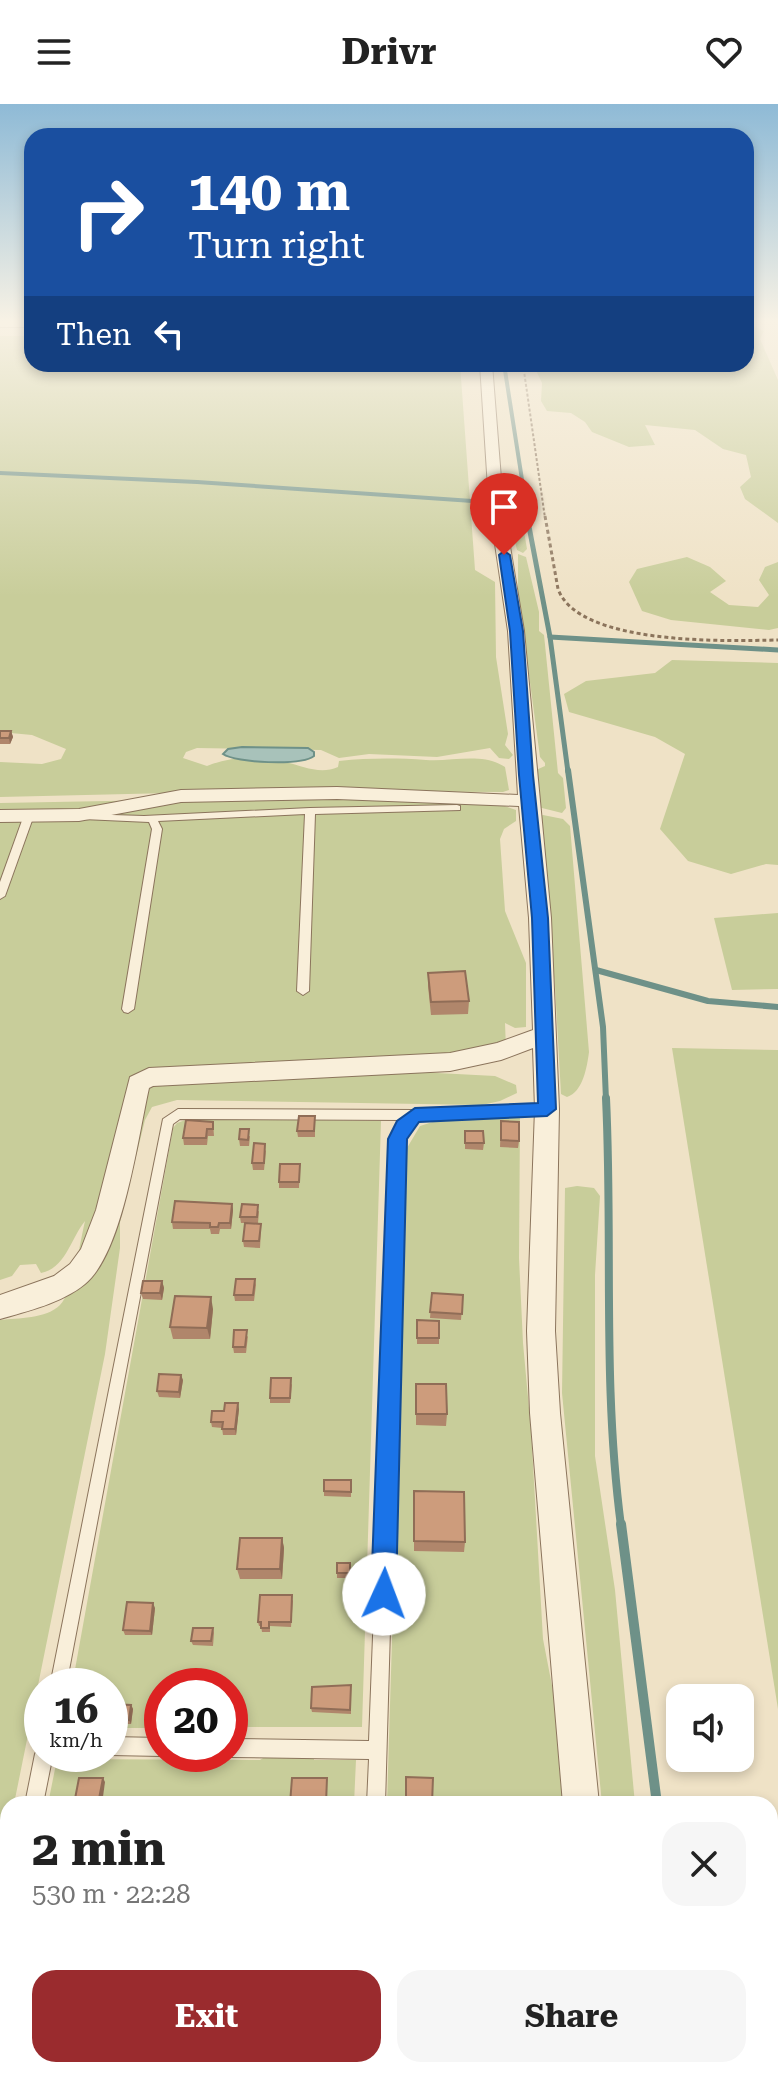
<!DOCTYPE html>
<meta charset="utf-8">
<style>
:root{--surface:#fff;--page:#f6f6f6;--text:#222;--muted:#767676;--accent:#9a2b2e}
body{margin:0;font-family:"Roboto Serif",serif;background:var(--page);color:var(--text);height:100vh;display:flex;flex-direction:column;font-size:30px;white-space:nowrap}
*{box-sizing:border-box;margin:0}
p{font-size:26px;color:var(--muted)}
.icon{flex:none;width:44px;height:44px;fill:none;stroke:currentColor;stroke-width:2;stroke-linecap:round;stroke-linejoin:round}
.map{position:relative;flex:1;overflow:hidden}
.details{position:absolute;left:0px;top:1692px;width:778px;height:282px;display:flex;flex-direction:column;background:var(--surface);border-radius:24px 24px 0 0;box-shadow:0 4px 12px #0003}
.details>*{flex:none}
.banner{position:absolute;left:24px;top:24px;width:730px;height:244px;border-radius:24px;box-shadow:0 4px 12px #0003;background:#1a4fa0;color:#fff;overflow:hidden}
.controls{position:absolute;left:666px;top:1580px;display:grid;gap:16px}
.controls a{display:grid;place-items:center;width:88px;height:88px;border-radius:16px;background:var(--surface);box-shadow:0 4px 12px #0003;font-size:40px}
.speed{position:absolute;left:24px;top:1564px;display:flex;gap:16px;font-size:40px;font-weight:700;text-align:center}
.speed>*{display:grid;place-content:center;width:104px;height:104px;border-radius:50%;background:var(--surface);box-shadow:0 4px 12px #0003;line-height:1}
.speed small{font-size:20px;font-weight:400}
.speed .limit{border:12px solid #d22;background:#fff;color:#111}
.pin{position:absolute;display:grid;place-items:center;width:68px;height:68px;color:#fff;margin:-82px -34px;border-radius:50% 50% 50% 0;rotate:-45deg;box-shadow:0 0 8px #0007}
.pin .icon{rotate:45deg}
.me{position:absolute;width:88px;margin:-44px;rotate:2deg;stroke-linejoin:round;filter:drop-shadow(0 0 6px #0008)}
.turn{display:flex;align-items:center;gap:28px;height:168px;padding:0 32px;font-size:36px}
.turn .icon{width:104px;height:104px;stroke-width:2.5}
.turn b{display:block;font-size:56px;line-height:68px}
.then{display:flex;align-items:center;height:76px;padding:0 32px;background:#0003;gap:16px;font-size:30px}
.round{display:grid;place-items:center;flex:none;width:84px;height:84px;border-radius:24px;background:var(--page)}
.overview{display:flex;align-items:center;justify-content:space-between;height:136px;padding:0 32px}
h1{font-size:48px;font-weight:700;line-height:60px}
.primary-button{display:flex;gap:16px;margin-top:auto;padding:16px 32px}
.primary-button a{flex:1;height:92px;border-radius:24px;background:var(--accent);color:#fff;font-size:32px;font-weight:700;line-height:92px;text-align:center}
.primary-button a+a{background:var(--page);color:var(--text)}
header{display:flex;justify-content:space-between;align-items:center;height:104px;padding:0 32px;background:var(--surface);font-size:36px;font-weight:700}
.map>svg:first-child{display:block}
</style>
<header><svg class="icon" aria-label="menu" viewBox="0 0 24 24"><path d="M4 6h16M4 12h16M4 18h16"/></svg>Drivr<svg class="icon" aria-label="heart" viewBox="0 0 24 24"><path d="M12 20l-8-8c-3-5 5-10 8-4 3-6 11-1 8 4z"/></svg></header>
<div class="map">
<svg width="778" height="1973" viewBox="0 0 778 1973">
<rect width="100%" height="100%" fill="#efe2c6"/>
<g fill="#c8cd9a">
<path d="M746,219L764,227L760,235L778,276V419L745,395L740,383L751,373L746,351L723,345L695,326L645,321L655,341L629,343L592,328L585,318L571,309L547,307L541,297L542,279L533,260H746Z"/>
<path d="M0,232H32V260H460L475,466L495,478L496,553L508,630L505,641L513,651L509,655L499,654L490,644L437,653L369,650L339,654L321,646L197,644L186,648L183,654L207,662C229,653 252,652 276,656C297,659 317,672 338,663L339,657C369,654 396,654 426,656C452,658 482,648 505,663L509,686L503,688L258,687L0,693V658L42,660L61,655L66,645L32,631L0,628Z"/>
<path d="M513,400L520,404L527,445L523,449L517,446L509,413L502,404Z"/>
<path d="M518,450L526,453L539,508V527L544,531L558,669L563,674L566,704L562,709L538,703L536,666L545,662V659L540,653L518,489Z"/>
<path d="M687,453L710,463L726,477L710,488L729,501L758,503L769,491L759,476L765,463L778,458V524L769,526L671,516L642,507L629,478L637,465Z"/>
<path d="M672,556L778,559V761L766,760L731,770L688,757L660,725L685,650L655,633L569,608L564,590L586,577L655,569Z"/>
<path d="M325,693L499,700L516,706V717L504,725L500,735L505,807L526,859V923L515,924L505,919L506,945H468L446,952L341,964L495,972L516,981L517,989L500,997L482,1001L177,996L152,1003L145,1016L120,1118V1144L105,1250L14,1700H8V1728L0,1768V1216C18,1214 46,1215 60,1201C74,1186 80,1137 85,1117C71,1134 66,1164 41,1169L36,1160L20,1161L12,1172L0,1176V699Z"/>
<path d="M543,711L563,715L570,722L589,948C587,963 583,988 567,993L561,990L555,882L538,719V713Z"/>
<path d="M778,809V885L732,886L714,814Z"/>
<path d="M672,944L778,946V1605Z"/>
<path d="M520,1012L519,1154L523,1239L531,1326L543,1535L553,1587L562,1695L561,1700H387L407,1044L420,1022L442,1015Z"/>
<path d="M191,1014L381,1017L362,1623H230V1582H162V1624H110V1582H72L173,1024L177,1019Z"/>
<path d="M577,1082L594,1084L600,1092L595,1171V1352L615,1486L635,1700H602L562,1289L565,1084Z"/>
<path d="M314,1646V1656H356L354,1700H48L57,1655L260,1656L271,1649Z"/>
<path d="M8,1897V1966H341L340,1973H0V1936Z"/>
<path d="M374,1966H583L584,1973H374Z"/>
</g>
<path fill="#a8c2ba" stroke="#6e9188" stroke-width="2" d="M242,643L308,644L314,648V652C301,662 236,659 223,650L228,645Z"/>
<g fill="none" stroke-linecap="round" stroke-linejoin="round">
<g stroke="#6e9188" stroke-width="4">
<path d="M504,260L528,414"/>
<path d="M0,369L197,378L487,398"/>
<path d="M502,399L525,400"/>
</g>
<g stroke="#6e9188" stroke-width="5">
<path d="M527,412L550,533L568,668"/>
<path d="M550,533L778,546"/>
</g>
<g stroke="#6e9188" stroke-width="6">
<path d="M568,666L603,923L606,996"/>
<path d="M596,866L708,897L778,903"/>
</g>
<path stroke="#6e9188" stroke-width="8" d="M606,994C613,1139 602,1277 621,1422"/>
<g stroke="#6e9188" stroke-width="10">
<path d="M621,1420L657,1700"/>
<path d="M691,1966L692,1973"/>
</g>
<defs>
<g id="service">
<path d="M457,701L460,702V706L315,710L309,887L303,891L297,887L305,710L158,717L162,725L134,905L128,909L124,908L122,905L152,725L149,718L83,715L78,712L80,710L144,712L310,704Z"/>
<path d="M29,708L34,711L5,792L0,795V778L24,711Z"/>
<path d="M547,1000L551,1002L553,1005L551,1008L547,1010L418,1016L409,1025L404,1035L385,1700H367L369,1655L230,1653L224,1650H230V1635L369,1637L392,1035L403,1016L180,1015L173,1020L66,1582H50L163,1015L178,1005L415,1006Z"/>
<path d="M110,1633L162,1634V1650H166L162,1652L110,1651L108,1650H110Z"/>
<path d="M42,1642V1650H53L43,1700H25L35,1650L38,1644Z"/>
<path d="M8,1813V1865L7,1868L0,1871V1819L1,1816Z"/>
<path d="M352,1966H372L371,1973H351Z"/>
</g>
<g id="minor">
<rect x="0" y="217" width="32" height="6"/>
<path d="M480,260H492L503,400L524,527L551,814L559,1005L555,1227L560,1309L599,1700H563L530,1309L527,1227L535,1005L533,944L501,956L450,967L153,982L149,984C138,1033 123,1149 85,1180C62,1199 28,1207 0,1215V1191L54,1172L70,1160L81,1145L96,1106L130,973L149,964L450,949L497,939L533,926L529,814L519,702L337,695L181,698L79,717L0,718V706L79,705L181,686L337,683L518,691L508,527L489,400Z"/>
<path d="M590,1966H630L631,1973H591Z"/>
</g>
</defs>
<use href="#service" stroke="#8b745c" stroke-width="2"/>
<use href="#minor" stroke="#8b745c" stroke-width="2"/>
<path stroke="#8b745c" stroke-width="2" stroke-dasharray="3 2" stroke-linecap="butt" d="M523,260L545,414"/>
<path stroke="#8b745c" stroke-width="3" stroke-dasharray="4 3" stroke-linecap="butt" d="M545,412L558,485C579,542 728,537 778,536"/>
<use href="#service" fill="#f9efda" fill-rule="evenodd"/>
<use href="#minor" fill="#f9efda" fill-rule="evenodd"/>
</g>
<g fill="#b0866b">
<path d="M0,627H11L13,633L10,640H0Z"/>
<path d="M428,869L469,897L468,910L431,911L428,882Z"/>
<path d="M315,1012V1033H298L297,1027Z"/>
<path d="M501,1017L519,1037L518,1044L500,1043Z"/>
<path d="M213,1018L214,1032H208L207,1041H184L183,1034Z"/>
<path d="M465,1027L484,1039L483,1046L465,1045Z"/>
<path d="M250,1032L249,1042H240L239,1035Z"/>
<path d="M266,1046L264,1066H253L252,1059Z"/>
<path d="M300,1060L299,1084H279V1078Z"/>
<path d="M232,1100L233,1106L231,1125H220L219,1130H211L210,1125H173L172,1118Z"/>
<path d="M259,1107L258,1119L261,1126L260,1144L244,1143L243,1137L245,1119H241L240,1113Z"/>
<path d="M255,1175L256,1181L254,1197H235L234,1191Z"/>
<path d="M162,1177L164,1184L162,1196L143,1195L141,1189Z"/>
<path d="M432,1189L463,1191L461,1216L430,1214Z"/>
<path d="M213,1205L210,1235H173L170,1223Z"/>
<path d="M417,1216L439,1217V1240H417Z"/>
<path d="M248,1232L246,1249H234L233,1243Z"/>
<path d="M183,1276L180,1294L159,1293L157,1287Z"/>
<path d="M292,1280L290,1299H270V1294Z"/>
<path d="M416,1280L447,1310L446,1322L416,1321Z"/>
<path d="M239,1305L236,1331H223L222,1324L212,1323L211,1318L224,1307Z"/>
<path d="M351,1376V1393L324,1392V1387Z"/>
<path d="M414,1387L465,1438L464,1448L414,1447Z"/>
<path d="M282,1434L284,1444L282,1475H240L237,1465Z"/>
<rect x="337" y="1459" width="13" height="15"/>
<path d="M293,1496L291,1523L270,1522V1528H262L261,1522H259L258,1518Z"/>
<path d="M155,1504L152,1531H125L123,1526Z"/>
<path d="M213,1524L214,1529L213,1542L193,1541L191,1537Z"/>
<path d="M351,1585V1610L312,1608L311,1604Z"/>
<path d="M110,1600L131,1601L133,1605L131,1620H110Z"/>
</g>
<g fill="#906d57">
<path d="M11,627L13,633L10,640L9,634Z"/>
<path d="M232,1100L233,1106L231,1125L230,1119Z"/>
<path d="M162,1177L164,1184L162,1196L160,1189Z"/>
<path d="M211,1193L213,1205L210,1235L207,1224Z"/>
<path d="M181,1271L183,1276L180,1294L179,1288Z"/>
<path d="M238,1299L239,1305L236,1331L235,1325Z"/>
<path d="M282,1434L284,1444L282,1475L280,1465Z"/>
<path d="M153,1499L155,1504L152,1531L150,1527Z"/>
<path d="M131,1601L133,1605L131,1620L129,1616Z"/>
<path d="M103,1674L105,1678L102,1700H98Z"/>
</g>
<g fill="#cd9c7c" stroke="#906d57" stroke-width="2">
<path d="M0,627H11L9,634H0Z"/>
<path d="M465,867L469,897L431,898L428,869Z"/>
<path d="M299,1012H315L314,1027H297Z"/>
<path d="M186,1016L213,1018V1025H207L206,1034H183Z"/>
<path d="M501,1017L519,1018V1037L501,1036Z"/>
<path d="M240,1025H249L248,1036L239,1035Z"/>
<path d="M465,1027H483L484,1039H465Z"/>
<path d="M254,1039L265,1040L264,1059H252Z"/>
<path d="M280,1060H300L299,1078H279Z"/>
<path d="M175,1097L232,1100L230,1119H219L218,1123H210V1119L172,1118Z"/>
<path d="M242,1100L258,1101L257,1113H240Z"/>
<path d="M245,1119L261,1120L259,1137H243Z"/>
<path d="M236,1175H255L253,1191H234Z"/>
<path d="M143,1177H162L160,1189H141Z"/>
<path d="M432,1189L463,1191L462,1210L430,1208Z"/>
<path d="M175,1192L211,1193L207,1224L170,1223Z"/>
<path d="M417,1216L439,1217V1234H417Z"/>
<path d="M234,1226H247L245,1243H233Z"/>
<path d="M159,1270L181,1271L179,1288L157,1287Z"/>
<path d="M271,1274H291L290,1294H270Z"/>
<path d="M416,1280H446L447,1310H416Z"/>
<path d="M225,1299H238L235,1325H222L223,1318H211L212,1307H224Z"/>
<path d="M324,1376H351V1388L324,1387Z"/>
<path d="M414,1387L464,1388L465,1438L414,1437Z"/>
<path d="M240,1434H282L280,1465H237Z"/>
<rect x="337" y="1459" width="13" height="10"/>
<path d="M260,1491H292L291,1518H269V1524H261V1518H258Z"/>
<path d="M127,1498L153,1499L150,1527L123,1526Z"/>
<path d="M193,1524H213L211,1537H191Z"/>
<path d="M351,1581L350,1606L311,1604L312,1583Z"/>
<path d="M110,1600L131,1601L129,1616H110Z"/>
<path d="M406,1673L433,1674L432,1700H406Z"/>
<path d="M79,1674H103L98,1700H74Z"/>
<path d="M292,1674H327L326,1700H290Z"/>
<rect x="443" y="1966" width="17" height="7"/>
<path d="M171,1970L209,1971V1973H171Z"/>
</g>
<linearGradient id="sky" x2="0" y2="1"><stop stop-color="#8ebad6"/><stop offset="0.44" stop-color="#f8f2e5"/><stop offset="1" stop-color="#f8f2e5" stop-opacity="0"/></linearGradient>
<rect width="778" height="493" fill="url(#sky)"/>
<path fill="#1a73e8" stroke="#114b97" stroke-width="2" d="M504,447L510,451L523,527L533,671L548,814L556,1005L547,1012L419,1018L407,1035L396,1490L392,1498L384,1502L375,1498L371,1490L388,1035L397,1017L415,1004L538,999L532,814L519,671L510,527L499,451Z"/>
</svg>
<div class="controls">
<a><svg class="icon" aria-label="sound" viewBox="0 0 24 24"><path d="M4 9h4l5-4v14l-5-4H4zM17 9q2 3 0 6"/></svg></a>
</div>
<div class="speed"><div>16<small>km/h</small></div><div class="limit">20</div></div>
<div class="pin" style="left:504px;top:451px;background:#d93025"><svg class="icon" aria-label="arrive" viewBox="0 0 24 24"><path d="M6 21V4h12l-3 4 3 4H6"/></svg></div>
<svg class="me" style="left:384px;top:1490px" viewBox="-20 -20 40 40"><circle r="19" fill="#fff"/><path d="M0-13L10 11 0 6-10 11z" fill="#1a73e8"/></svg>
<div class="banner">
<div class="turn"><svg class="icon" aria-label="right" viewBox="0 0 24 24"><path d="M7 20v-9h11M14 6l5 5-5 5"/></svg><div><b>140 m</b>Turn right</div></div>
<div class="then">Then<svg class="icon" aria-label="left" viewBox="0 0 24 24"><path d="M17 20v-9H6M10 6l-5 5 5 5"/></svg></div>
</div>
<section class="details">
<div class="overview"><div><h1>2 min</h1><p>530 m · 22:28</p></div><a class="round"><svg class="icon" aria-label="close" viewBox="0 0 24 24"><path d="M6 6l12 12M18 6L6 18"/></svg></a></div>
<div class="primary-button"><a>Exit</a><a>Share</a></div>
</section>
</div>
